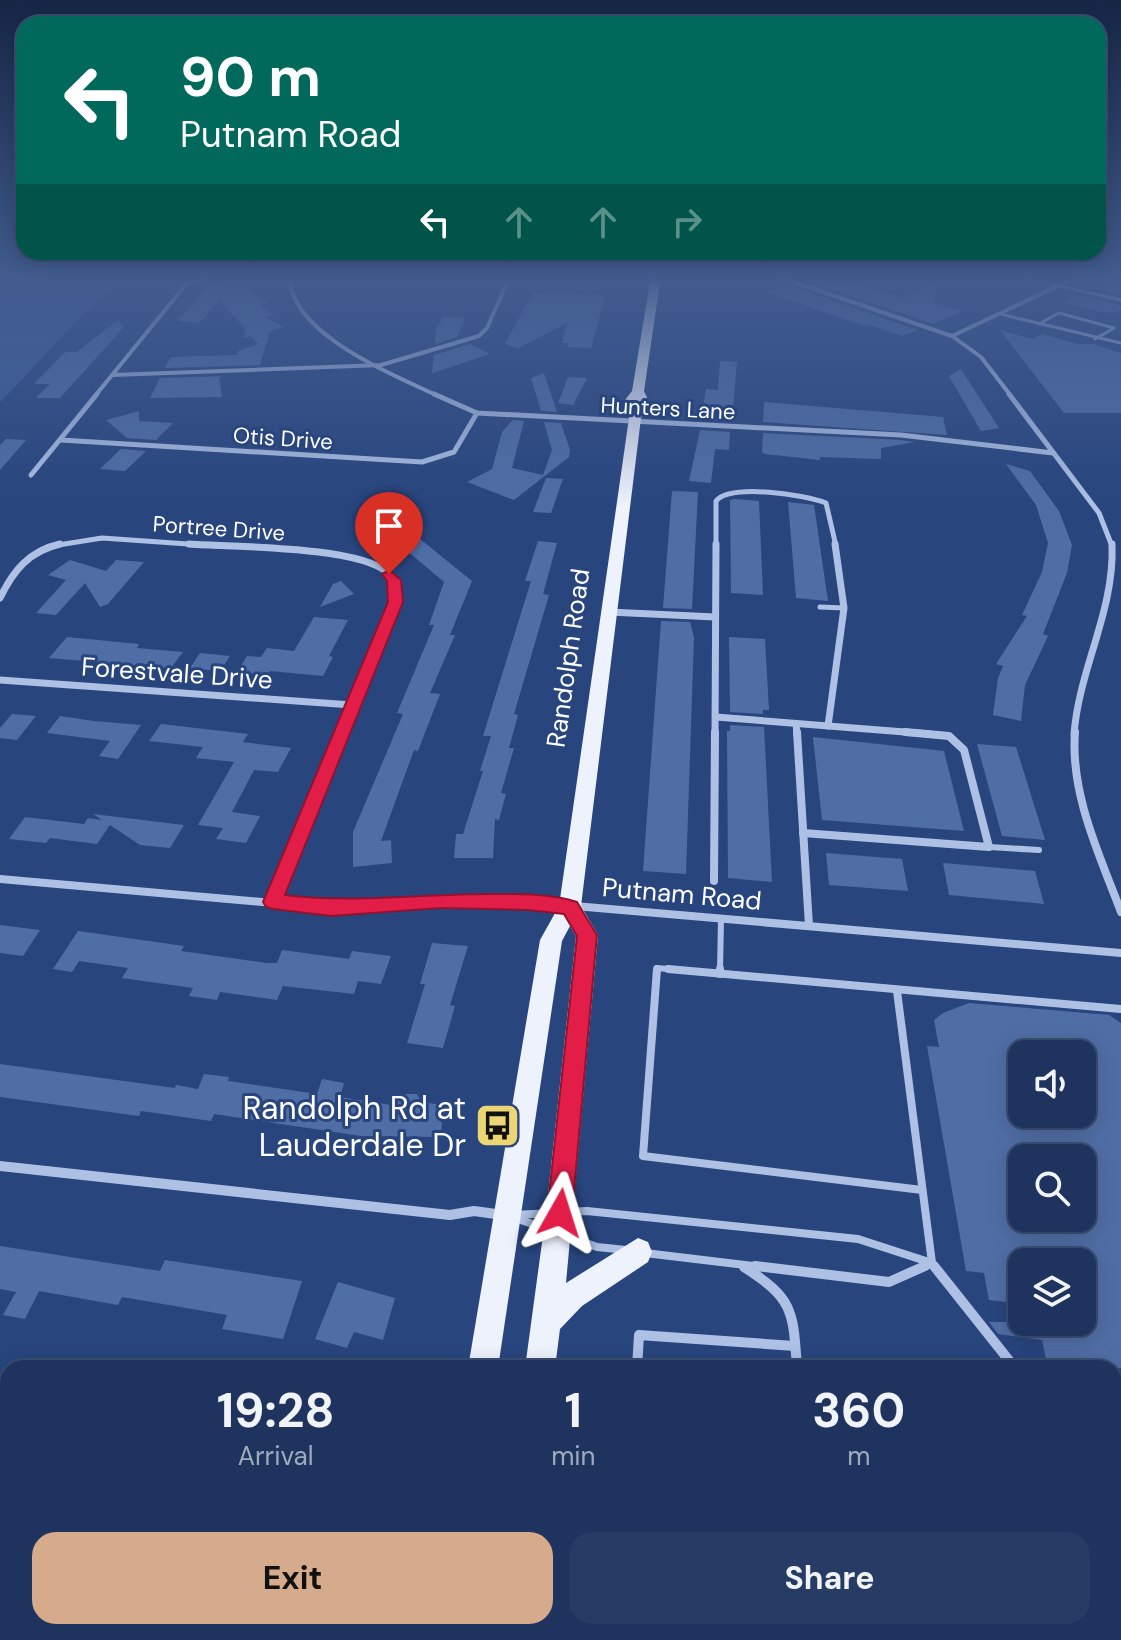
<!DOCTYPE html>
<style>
:root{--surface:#1e345e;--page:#263c64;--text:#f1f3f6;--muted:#a1aabc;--line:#3c4f73;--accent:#d6ab8b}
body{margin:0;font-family:"DM Sans",sans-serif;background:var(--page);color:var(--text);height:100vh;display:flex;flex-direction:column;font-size:30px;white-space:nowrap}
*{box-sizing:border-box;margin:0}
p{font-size:26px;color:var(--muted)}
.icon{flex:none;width:44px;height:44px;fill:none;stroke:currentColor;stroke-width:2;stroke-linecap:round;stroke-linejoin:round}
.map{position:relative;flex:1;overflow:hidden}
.side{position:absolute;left:0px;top:1360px;width:1122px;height:280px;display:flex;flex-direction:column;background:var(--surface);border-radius:24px 24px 0 0;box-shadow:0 4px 20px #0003,0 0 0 2px var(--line)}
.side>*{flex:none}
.guide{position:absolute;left:16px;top:16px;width:1090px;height:244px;border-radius:24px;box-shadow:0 4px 20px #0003,0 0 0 2px var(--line);background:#00695c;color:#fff;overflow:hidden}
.buttons{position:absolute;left:1008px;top:1040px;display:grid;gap:16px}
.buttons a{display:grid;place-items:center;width:88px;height:88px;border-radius:16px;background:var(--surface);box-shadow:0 4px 20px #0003,0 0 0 2px var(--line);font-size:40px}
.pin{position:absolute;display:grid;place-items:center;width:68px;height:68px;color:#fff;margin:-82px -34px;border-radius:50% 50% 50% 0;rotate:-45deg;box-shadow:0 0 8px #0007}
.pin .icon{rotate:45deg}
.me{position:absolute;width:88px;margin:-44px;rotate:6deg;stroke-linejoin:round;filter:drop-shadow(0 0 6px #0008)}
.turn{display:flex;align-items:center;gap:28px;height:168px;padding:0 32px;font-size:36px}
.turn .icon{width:104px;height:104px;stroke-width:2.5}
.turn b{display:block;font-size:56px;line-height:68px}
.lanes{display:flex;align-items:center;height:76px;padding:0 32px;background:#0003;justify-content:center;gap:40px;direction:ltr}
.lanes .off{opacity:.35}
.eta{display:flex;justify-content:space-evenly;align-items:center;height:136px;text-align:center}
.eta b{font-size:48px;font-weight:700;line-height:56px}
.cta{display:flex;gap:16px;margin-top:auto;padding:16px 32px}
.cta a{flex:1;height:92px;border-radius:24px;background:var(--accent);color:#111;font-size:32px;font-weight:700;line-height:92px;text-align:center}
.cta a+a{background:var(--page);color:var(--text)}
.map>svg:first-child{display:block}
</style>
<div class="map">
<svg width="1121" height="1640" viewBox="0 0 1121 1640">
<rect width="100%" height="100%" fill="#28457e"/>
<path fill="#3c5d9b" d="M0,276H116L120,282C75,317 41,362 0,402Z"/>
<g fill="#506ea6" fill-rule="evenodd">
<path d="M818,276H832L902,298L938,282L933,303L962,311L933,324L803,280Z"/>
<path d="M1114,276H1121V295L1090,288Z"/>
<path d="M787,285L918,330L902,336L870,325L865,326L765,292Z"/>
<path d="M208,286L244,288L268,303L260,305L275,315L265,317L284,327L270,331L260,365L165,368L171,357L237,355L238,351L258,344L251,336L243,338L246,330L220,300L199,323L178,321Z"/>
<path d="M533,292L605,296L591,348L567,347L568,343H562L567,323L518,348L505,344Z"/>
<path d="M1077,295L1121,305V309L1115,313L1102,312L1062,302Z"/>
<path d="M443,317L465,318L457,337L435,344L436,329Z"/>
<path d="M118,320L124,327L60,398H36L50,384H34L65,352H77Z"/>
<path d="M1000,330L1032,339L1042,334L1078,344H1094L1121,353V413H1064Z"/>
<path d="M470,344L490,354L432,373L434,355Z"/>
<path d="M720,361L737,362L732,421L701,419L706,389L718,390Z"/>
<path d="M961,369L999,428L981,431L949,376Z"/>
<path d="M544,373L557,412L541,411L531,378Z"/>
<path d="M226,376L219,377L222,397L150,398L160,378Z"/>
<path d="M568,377L587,378L573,405L558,403Z"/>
<path d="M764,402L943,417L947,435L763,422Z"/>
<path d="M139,411V421L173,423L156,440L127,438L106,420Z"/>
<path d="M513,420L524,421L512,468L543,475L552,450L544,422L561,423L570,450L569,457L514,500L467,482L492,469L502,432Z"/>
<path d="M700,430L730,432L729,450L715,449L711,483L689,481Z"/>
<path d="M763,433L901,440L915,442L881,448V459L820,457V460L765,454L762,452Z"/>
<path d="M6,439L26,440L0,470V445Z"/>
<path d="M121,449L146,451L125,471L100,469Z"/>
<path d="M1006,464L1030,471L1059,511L1072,545L1067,573L1043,634L1048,636L1025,685L1021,721L993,715L998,678L1003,666L996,664L1027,616L1022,615L1042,572L1048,543L1036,505Z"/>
<path d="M546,478L563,479L551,513L533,512Z"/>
<path d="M672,491L698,492L692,609L663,608Z"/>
<path d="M735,499L759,501L763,595L731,593L730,500Z"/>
<path d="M788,502L814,505L828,601L796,598Z"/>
<path d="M379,527L420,539L472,581L450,635H455L430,693L440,694L418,751L414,750L381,841L391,840L392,863L353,867V832L403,714L397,713L434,625H429L444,582Z"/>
<path d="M538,541L557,543L543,594L549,595L514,714L518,715L509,748H514L501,793L506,794L499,820L495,819L493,858H454L456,834H463L483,771H480L491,736H483L531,581H525Z"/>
<path d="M70,560L106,571L116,560L144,562L108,604L100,607L85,583L56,615L36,613L66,580L48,575Z"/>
<path d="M341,581L354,594L320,607L333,584Z"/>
<path d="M314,617L348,620L329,656L333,657L323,676L270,671L268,675L237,672L247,656L261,657L267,648L294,651Z"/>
<path d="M661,621L690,622L694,637L686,874L643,871Z"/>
<path d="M67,637L139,644L137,648L183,652L171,668L49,658Z"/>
<path d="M729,637L765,639L769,710H763V714L730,712Z"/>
<path d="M200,653L230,656L220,671L190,668Z"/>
<path d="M12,714L36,716L17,740L0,738V728Z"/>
<path d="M60,716L94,721L141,725L118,759L99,756L110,741L47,733Z"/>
<path d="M161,724L248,734L243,742L291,748L278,772L254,770L232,812L260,816L246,843L216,839L223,828L198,825L234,762L196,758L203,747L149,741Z"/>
<path d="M730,725L764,727L772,882L728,878L727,731H730Z"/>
<path d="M813,737L944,751L964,831L822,820Z"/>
<path d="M977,744L1016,747L1045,840L1002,836Z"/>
<path d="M93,814L184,825L170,848L140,845L110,825L97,844L50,838L46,843L9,839L25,817L84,824L88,818L102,820Z"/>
<path d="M826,853L902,859L908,891L829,885Z"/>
<path d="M943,863L1035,871L1044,904L949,895Z"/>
<path d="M0,925L40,930L23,956L0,953Z"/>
<path d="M78,931L184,946L181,951L267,963H277L282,950L349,959L352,951L391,956L381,984L358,981L354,994L283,986L277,1000L220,992L217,1000L189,996L193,988L122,978L128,968L79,961L72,972L53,969Z"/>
<path d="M432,943L468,946L450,1005L455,1006L443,1048L407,1043L425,984H420Z"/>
<path d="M969,1003L1109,1015L1121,1023V1368H1048L1042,1340L998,1334L989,1322H1082V1262H1022V1304L989,1300L984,1273L966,1271L927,1046L939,1047L934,1020L943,1013ZM1022,1054H1082V1114H1022ZM1022,1158H1082V1218H1022Z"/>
<path d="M0,1064L175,1088L176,1085L198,1089L204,1074L229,1077L228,1081L317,1094L322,1079L344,1083L340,1097L391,1105L392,1094H417L421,1102L443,1105L441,1137L361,1136L214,1114L211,1121L141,1111L139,1116L0,1097Z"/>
<path d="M0,1246L160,1271L165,1260L302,1281L283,1339L222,1329L227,1315L122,1297L118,1305L39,1291L25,1319L3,1315L16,1292L0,1289Z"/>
<path d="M338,1282L395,1298L383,1340L354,1332L347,1348L315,1339Z"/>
</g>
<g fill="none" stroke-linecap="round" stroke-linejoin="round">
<g stroke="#aec1e5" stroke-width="3">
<path d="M1000,314L1121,343"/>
<path d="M1039,324L1059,313L1114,328L1095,339"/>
</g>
<path stroke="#aec1e5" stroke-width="5" d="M820,607L844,608"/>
<g stroke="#aec1e5" stroke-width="6">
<path d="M989,847L1039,850"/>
<path d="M657,971V968L691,971"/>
<path d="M720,971L721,919"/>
</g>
<g stroke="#aec1e5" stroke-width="8">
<path d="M657,969L643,1156L922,1190"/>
<path d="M668,969L1121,1009"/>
<path d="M720,974V969"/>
<path d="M897,991L932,1263L936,1268"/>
<path d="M565,1212L587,1211L858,1239L932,1263"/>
<path d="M513,1215L554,1213"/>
<path d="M515,1218L550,1230"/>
<path d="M564,1235L597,1247L626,1250"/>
<path d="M645,1253L771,1268"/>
<path d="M921,1268L932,1263"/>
</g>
<g stroke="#aec1e5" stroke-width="10">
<path d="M755,1266L889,1282L925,1266"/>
<path d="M934,1266L1015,1368"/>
<path d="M744,1267C794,1299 793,1311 797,1368"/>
<path d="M637,1368L639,1335L795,1346"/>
<path d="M0,1434L8,1435"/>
<path d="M619,1632V1640"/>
<path d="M1083,1632L1084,1640"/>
</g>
<g stroke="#aec1e5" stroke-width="4">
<path d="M290,276C288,333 394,375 438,396"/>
<path d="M776,276L952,336"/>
<path d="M113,375L381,365L479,336L487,328L510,276"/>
<path d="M95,396L187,283L212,277L304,276"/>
<path d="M1011,396L981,357L952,336L1079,276"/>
</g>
<g stroke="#aec1e5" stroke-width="5">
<path d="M434,394L477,413L901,435L1053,453"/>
<path d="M1009,394L1099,513L1112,546"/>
<path d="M61,440L422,462L454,452L477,413"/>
<path d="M31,475L97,394"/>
<path d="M52,546L102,538L217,546"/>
<path d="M716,546V501C731,483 806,495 826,503L836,546"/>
</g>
<g stroke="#aec1e5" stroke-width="7">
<path d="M189,544C230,547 360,546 388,573C396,581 395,591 395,602L341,734"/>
<path d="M0,598C13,571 29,551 60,544"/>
<path d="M609,612L715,617"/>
<path d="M0,680L352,705"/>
<path d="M716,717L930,734"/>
<path d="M796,724L797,734"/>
<path d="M828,726L844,608L835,544"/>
<path d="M715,734L716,544"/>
<path d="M1074,734C1079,669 1115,610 1112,544"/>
</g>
<g stroke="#aec1e5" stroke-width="8">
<path d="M797,732L809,926"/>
<path d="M1075,732C1070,794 1100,856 1121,912"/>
<path d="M803,833L989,847L964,750L949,736L905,732"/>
<path d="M0,879L331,908L441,900L528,902L1121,953"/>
<path d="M714,881L715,732"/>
<path d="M273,902L342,732"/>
</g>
<path stroke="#aec1e5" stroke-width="10" d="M0,1166L450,1215L474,1211L503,1215"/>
<path fill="#aec1e5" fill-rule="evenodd" d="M1012,276H1021L1121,298V302Z"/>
<g fill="#eef2fd" fill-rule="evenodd">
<path d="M651,276H661L644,391L650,404L641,418L581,906L598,935L566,1283L638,1238L648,1242L652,1252L648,1262L582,1306L560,1329L555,1368H525L546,1213L576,936L570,926L562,941L498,1368H468L540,940L559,906L629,418L638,404L637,401L631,404L625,400L632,391Z"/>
<path d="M419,1632H455L454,1640H418Z"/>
<path d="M491,1632H527L526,1640H490Z"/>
</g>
</g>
<linearGradient id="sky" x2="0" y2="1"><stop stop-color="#162645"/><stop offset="0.55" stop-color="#425c8f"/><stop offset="1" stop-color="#425c8f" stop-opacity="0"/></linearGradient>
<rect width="1121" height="505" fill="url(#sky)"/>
<path fill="#e11d48" stroke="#92132f" stroke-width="2" d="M389,570L401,580L403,602L285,895C355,904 426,893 497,894C523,894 552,894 577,902L597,935L572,1213L569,1221L560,1225L551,1221L547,1213L577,936L564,914L528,910L441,908L331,916L273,909L266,907L263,902L388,602L387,581L382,574Z"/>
<defs>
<symbol id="bus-square" viewBox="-11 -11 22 22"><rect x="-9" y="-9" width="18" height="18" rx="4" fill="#ecd674" stroke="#28457e"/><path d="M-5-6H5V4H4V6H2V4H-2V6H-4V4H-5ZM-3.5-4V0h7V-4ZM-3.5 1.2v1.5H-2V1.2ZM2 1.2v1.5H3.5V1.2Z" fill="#111"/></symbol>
</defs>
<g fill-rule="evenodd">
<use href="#bus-square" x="472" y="1100" width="51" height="51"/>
</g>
<g text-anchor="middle" stroke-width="6" stroke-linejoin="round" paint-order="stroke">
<g font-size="22" fill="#fff" stroke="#28457e">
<text transform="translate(668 408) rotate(3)" y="8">Hunters Lane</text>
<text transform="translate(283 438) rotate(4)" y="8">Otis Drive</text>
<text transform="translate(219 528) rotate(4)" y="8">Portree Drive</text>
</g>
<g font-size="26" fill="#fff" stroke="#28457e">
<text transform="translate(568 658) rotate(-82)" y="9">Randolph Road</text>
<text transform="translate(177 673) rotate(4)" y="9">Forestvale Drive</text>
<text transform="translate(682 894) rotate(5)" y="9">Putnam Road</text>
</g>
<g font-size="32" fill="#fff" stroke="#28457e" text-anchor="end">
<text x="466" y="1119">Randolph Rd at<tspan x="466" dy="37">Lauderdale Dr</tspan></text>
</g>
</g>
</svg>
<div class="buttons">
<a><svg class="icon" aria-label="sound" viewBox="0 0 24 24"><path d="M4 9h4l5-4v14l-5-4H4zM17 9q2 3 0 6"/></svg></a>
<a><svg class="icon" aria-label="search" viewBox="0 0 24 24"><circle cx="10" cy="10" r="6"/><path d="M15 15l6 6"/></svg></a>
<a><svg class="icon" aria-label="layers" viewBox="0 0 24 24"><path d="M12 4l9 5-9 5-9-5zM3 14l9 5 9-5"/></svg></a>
</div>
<div class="pin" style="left:389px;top:574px;background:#d93025"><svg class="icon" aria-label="arrive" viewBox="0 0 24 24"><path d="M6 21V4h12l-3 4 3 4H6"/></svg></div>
<svg class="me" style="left:560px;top:1213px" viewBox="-20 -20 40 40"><path d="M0-17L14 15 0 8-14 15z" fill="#e11d48" stroke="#fff" stroke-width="4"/></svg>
<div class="guide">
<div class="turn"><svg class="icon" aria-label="left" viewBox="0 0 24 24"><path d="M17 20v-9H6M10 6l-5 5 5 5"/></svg><div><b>90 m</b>Putnam Road</div></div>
<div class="lanes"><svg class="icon" aria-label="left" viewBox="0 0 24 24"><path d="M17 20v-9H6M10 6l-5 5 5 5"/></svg><svg class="icon off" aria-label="ahead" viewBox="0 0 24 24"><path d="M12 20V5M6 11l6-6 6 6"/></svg><svg class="icon off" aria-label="ahead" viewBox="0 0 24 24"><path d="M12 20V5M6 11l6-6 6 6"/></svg><svg class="icon off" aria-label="right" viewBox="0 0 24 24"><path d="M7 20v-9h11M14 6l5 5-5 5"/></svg></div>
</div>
<section class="side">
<div class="eta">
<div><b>19:28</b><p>Arrival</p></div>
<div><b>1</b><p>min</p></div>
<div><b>360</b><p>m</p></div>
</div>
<div class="cta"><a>Exit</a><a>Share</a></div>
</section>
</div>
